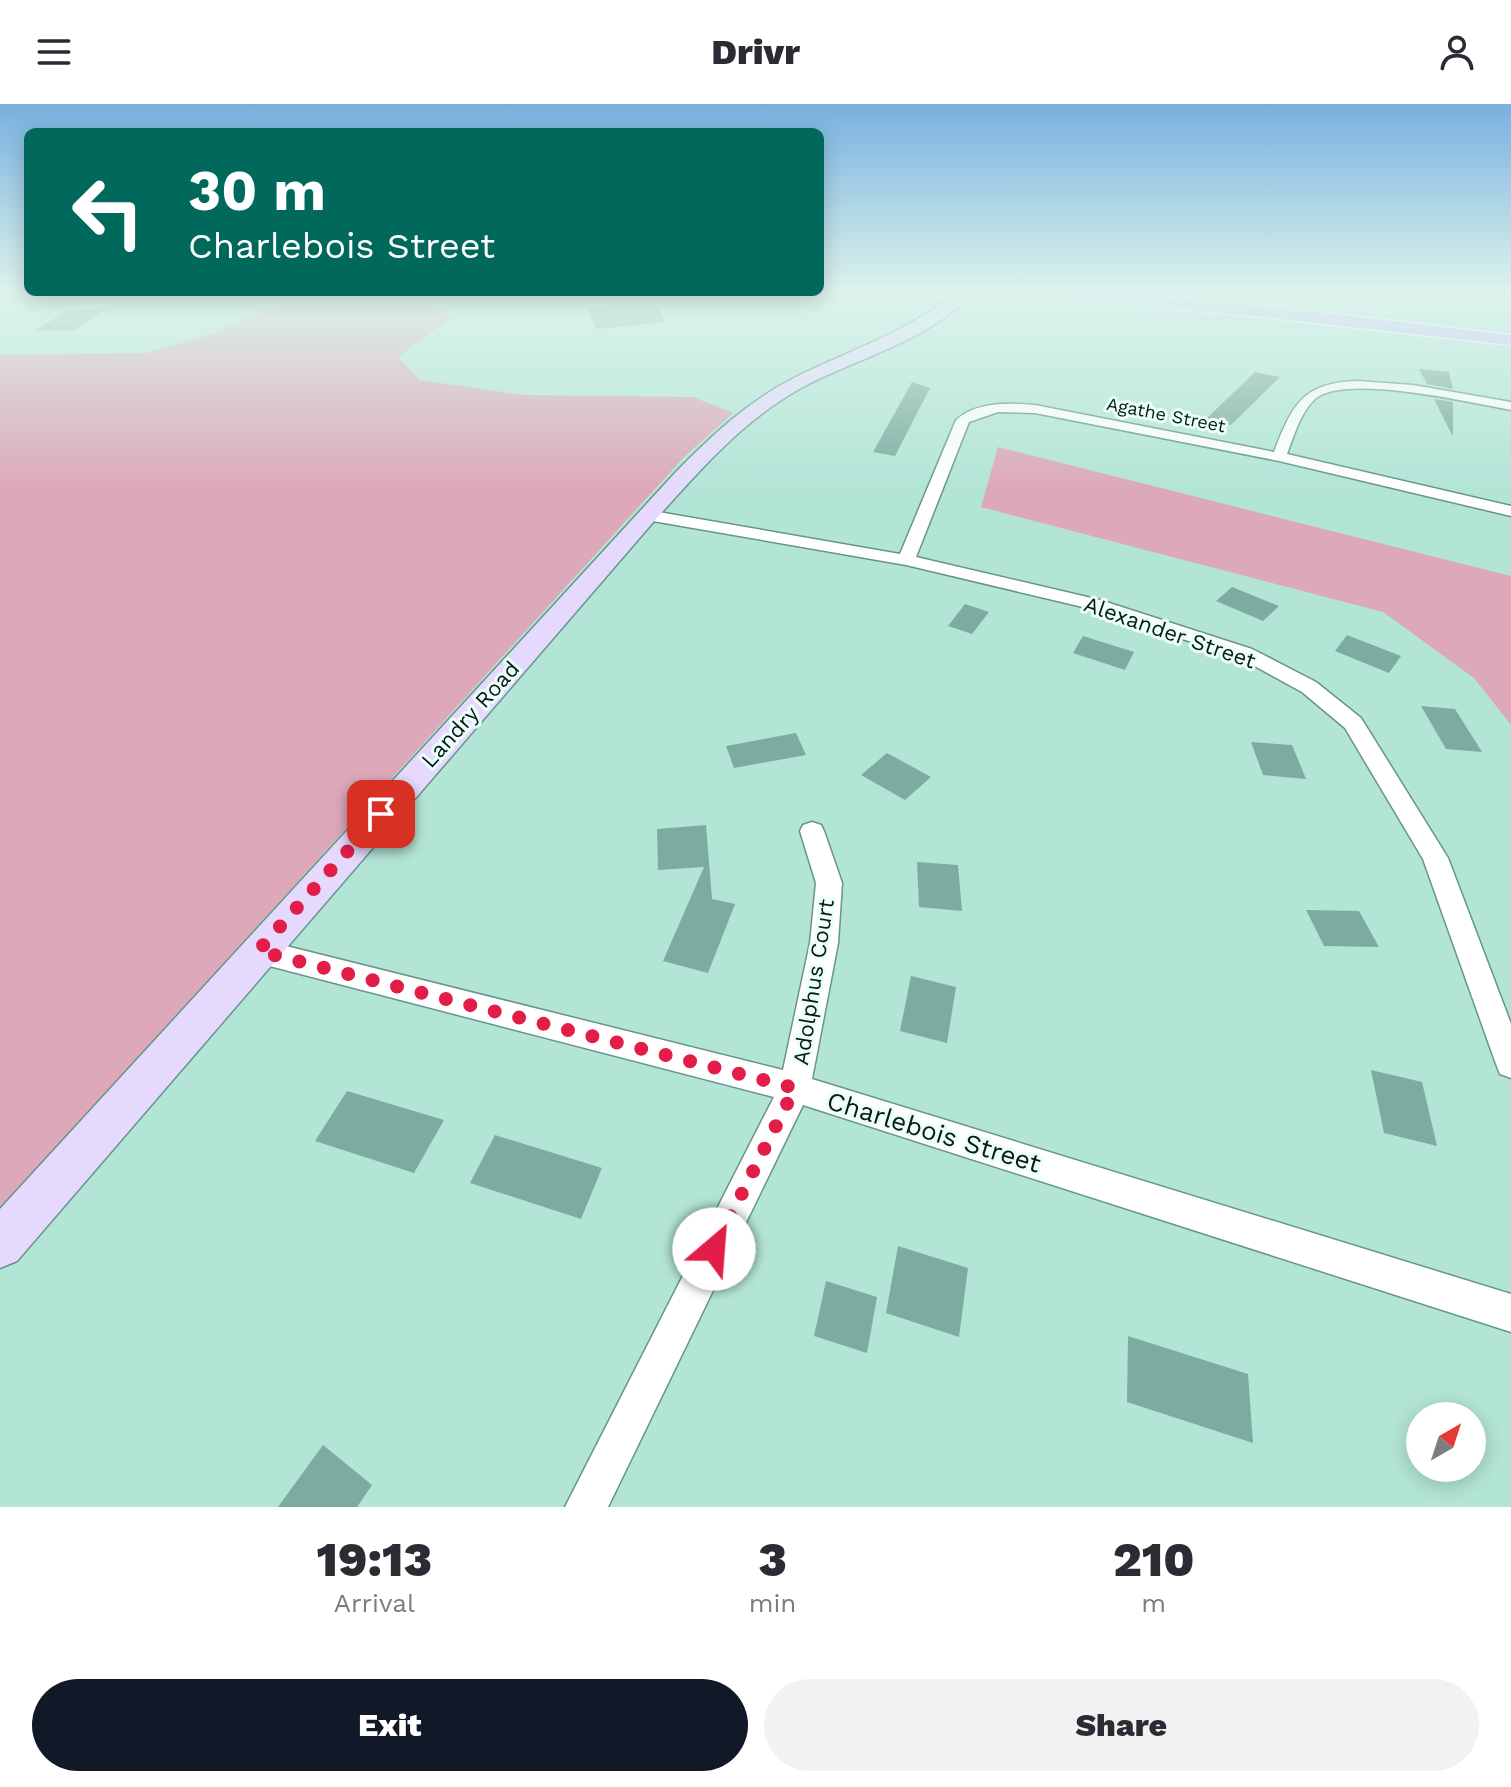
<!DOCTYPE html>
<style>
:root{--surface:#fff;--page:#f2f2f3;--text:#2b2b33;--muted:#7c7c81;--accent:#111827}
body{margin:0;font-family:"Work Sans",sans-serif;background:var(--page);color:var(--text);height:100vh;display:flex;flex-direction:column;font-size:30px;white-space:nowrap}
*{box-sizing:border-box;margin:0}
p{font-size:26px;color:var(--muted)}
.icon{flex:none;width:44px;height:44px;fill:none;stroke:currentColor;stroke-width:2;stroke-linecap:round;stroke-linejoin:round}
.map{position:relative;height:1403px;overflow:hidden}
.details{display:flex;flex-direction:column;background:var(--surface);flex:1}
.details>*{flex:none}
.banner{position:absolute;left:24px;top:24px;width:800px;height:168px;border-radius:12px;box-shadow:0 4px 20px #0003;background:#00695c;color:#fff;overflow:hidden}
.needle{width:52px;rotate:39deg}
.controls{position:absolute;left:1406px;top:1298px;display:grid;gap:16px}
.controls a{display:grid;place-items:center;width:80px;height:80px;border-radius:50%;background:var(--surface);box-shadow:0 4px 20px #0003;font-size:40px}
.pin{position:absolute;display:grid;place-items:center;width:68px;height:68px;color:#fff;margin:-34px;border-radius:16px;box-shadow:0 4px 12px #0006}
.me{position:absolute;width:88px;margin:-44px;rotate:27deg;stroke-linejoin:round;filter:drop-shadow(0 0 6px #0008)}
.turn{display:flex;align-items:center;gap:28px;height:168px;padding:0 32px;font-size:36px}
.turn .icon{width:104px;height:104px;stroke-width:2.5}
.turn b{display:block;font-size:56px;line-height:68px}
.eta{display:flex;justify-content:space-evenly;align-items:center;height:136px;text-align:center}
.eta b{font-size:48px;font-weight:800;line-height:56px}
.action{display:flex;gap:16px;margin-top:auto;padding:16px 32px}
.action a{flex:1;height:92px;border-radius:48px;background:var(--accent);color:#fff;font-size:32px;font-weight:800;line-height:92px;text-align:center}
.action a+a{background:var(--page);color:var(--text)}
header{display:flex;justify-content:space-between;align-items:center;height:104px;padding:0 32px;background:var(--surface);font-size:36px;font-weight:800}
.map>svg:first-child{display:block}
</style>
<header><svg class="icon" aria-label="menu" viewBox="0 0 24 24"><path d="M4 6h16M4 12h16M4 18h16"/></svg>Drivr<svg class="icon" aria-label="person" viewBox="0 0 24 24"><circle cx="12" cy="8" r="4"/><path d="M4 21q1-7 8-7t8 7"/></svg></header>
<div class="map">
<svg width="1511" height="1403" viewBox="0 0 1511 1403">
<rect width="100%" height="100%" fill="#b3e5d7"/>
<g fill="#dca8ba">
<path d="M368,193L438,202L452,213L398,253L420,276L522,291L693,293L733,309L684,353L0,1105V251L145,249L212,230L285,197Z"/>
<path d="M998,343L1511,472V621L1474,574L1383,508L981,403Z"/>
</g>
<g fill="#7cac9f">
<path d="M654,198L666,218L596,225L587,204Z"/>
<path d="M107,205L76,226L35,227L67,206Z"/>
<path d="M1419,265L1449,268L1453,285L1427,280Z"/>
<path d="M1255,268L1280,273L1231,321L1205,316Z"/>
<path d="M912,278L930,284L895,352L873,348Z"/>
<path d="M1434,295L1453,298V333Z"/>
<path d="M1232,483L1279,502L1263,517L1216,497Z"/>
<path d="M965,500L989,508L972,530L948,522Z"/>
<path d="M1347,531L1401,552L1389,569L1335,547Z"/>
<path d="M1083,532L1134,548L1125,566L1073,549Z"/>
<path d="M1421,602L1455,605L1482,648L1446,645Z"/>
<path d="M796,629L806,651L734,664L726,642Z"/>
<path d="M1251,638L1292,641L1306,675L1263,671Z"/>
<path d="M887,649L931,673L905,696L861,671Z"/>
<path d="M706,721L712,795L735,800L708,869L663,857L704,763L658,766L657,725Z"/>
<path d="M917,758L958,761L962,807L919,803Z"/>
<path d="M1306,806L1359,807L1379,843L1324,842Z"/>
<path d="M911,872L956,883L947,939L900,927Z"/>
<path d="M1371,966L1422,978L1437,1042L1384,1029Z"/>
<path d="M347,987L444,1016L414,1069L315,1037Z"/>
<path d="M495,1031L602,1064L581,1115L470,1079Z"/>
<path d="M898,1142L968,1164L959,1233L886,1209Z"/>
<path d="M826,1177L877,1193L867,1249L814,1232Z"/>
<path d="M1128,1232L1248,1270L1253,1339L1127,1298Z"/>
<path d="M323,1341L372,1381L357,1403H278Z"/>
</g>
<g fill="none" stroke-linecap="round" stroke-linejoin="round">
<defs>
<g id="minor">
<path d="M1358,277L1413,281L1511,298V306C1471,299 1346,269 1315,295C1300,309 1294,332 1287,350L1511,402V412L1279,357L1035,309L998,308L969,318L916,453L1100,496L1252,545L1316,578L1361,614L1448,754L1511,920V974L1500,970L1496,960L1423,755L1345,624L1302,588L1238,553L1087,504L906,461L647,416L639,411L647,406L900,450L956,316C977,297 1009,299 1035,301L1274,348C1293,299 1303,279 1358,277Z"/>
<path d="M812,718L821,721L824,727L842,779L838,839L812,975L1511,1190V1228L803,1001L608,1403H565L774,993L258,859L248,855L244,847L248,839L258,835L783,966L810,839L816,779L800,727L803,721Z"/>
</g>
<path id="secondary" d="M957,188H973C925,243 842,256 783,295C733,327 694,373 655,416L17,1157L0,1164V1105L674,370C710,333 748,297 794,274C850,246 908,228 957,188Z"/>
<g id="primary">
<path d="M0,188H134L126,193L0,195Z"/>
<path d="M1029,188C1190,188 1351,213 1511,231V241L1253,212L1037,193Z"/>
</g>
</defs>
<use href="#minor" stroke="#669589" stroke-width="3"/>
<use href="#secondary" stroke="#669589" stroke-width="3"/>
<use href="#primary" stroke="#fff" stroke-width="3"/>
<use href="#minor" fill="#fff" fill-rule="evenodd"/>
<use href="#secondary" fill="#e5dafe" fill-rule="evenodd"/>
<use href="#primary" fill="#cbb5fc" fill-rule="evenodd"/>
</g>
<linearGradient id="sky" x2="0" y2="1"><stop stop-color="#78b1de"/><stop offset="0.49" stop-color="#ddf3ed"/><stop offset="1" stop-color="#ddf3ed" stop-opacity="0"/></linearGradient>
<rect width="1511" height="384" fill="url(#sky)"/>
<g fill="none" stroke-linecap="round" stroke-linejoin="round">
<path stroke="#e11d48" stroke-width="14" stroke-dasharray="0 25.2" d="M381,710L258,847L795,984L714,1145"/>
</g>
<g text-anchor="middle" stroke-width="6" stroke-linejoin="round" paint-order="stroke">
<g font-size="18" fill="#071a16" stroke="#ebfef9">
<text transform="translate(1166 311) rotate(11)" y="6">Agathe Street</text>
</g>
<g font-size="22" fill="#071a16" stroke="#ebfef9">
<text transform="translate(1170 528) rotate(19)" y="8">Alexander Street</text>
<text transform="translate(470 610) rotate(-48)" y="8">Landry Road</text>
<text transform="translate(813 878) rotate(-81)" y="8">Adolphus Court</text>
</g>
<g font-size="26" fill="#071a16" stroke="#ebfef9">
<text transform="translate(934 1028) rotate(17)" y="9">Charlebois Street</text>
</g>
</g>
</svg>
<div class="controls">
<a><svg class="needle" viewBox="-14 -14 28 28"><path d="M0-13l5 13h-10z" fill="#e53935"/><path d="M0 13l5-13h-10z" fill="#7c7c81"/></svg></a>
</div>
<div class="pin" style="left:381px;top:710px;background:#d93025"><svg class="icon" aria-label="arrive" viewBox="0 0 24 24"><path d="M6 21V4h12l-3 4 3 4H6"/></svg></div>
<svg class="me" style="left:714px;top:1145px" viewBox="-20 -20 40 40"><circle r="19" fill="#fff"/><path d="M0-13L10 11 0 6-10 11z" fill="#e11d48"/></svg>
<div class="banner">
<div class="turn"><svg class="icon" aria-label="left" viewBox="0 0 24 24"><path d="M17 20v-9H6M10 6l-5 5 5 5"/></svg><div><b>30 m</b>Charlebois Street</div></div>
</div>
</div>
<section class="details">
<div class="eta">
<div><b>19:13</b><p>Arrival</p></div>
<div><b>3</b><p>min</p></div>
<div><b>210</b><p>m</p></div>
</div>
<div class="action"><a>Exit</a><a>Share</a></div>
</section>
